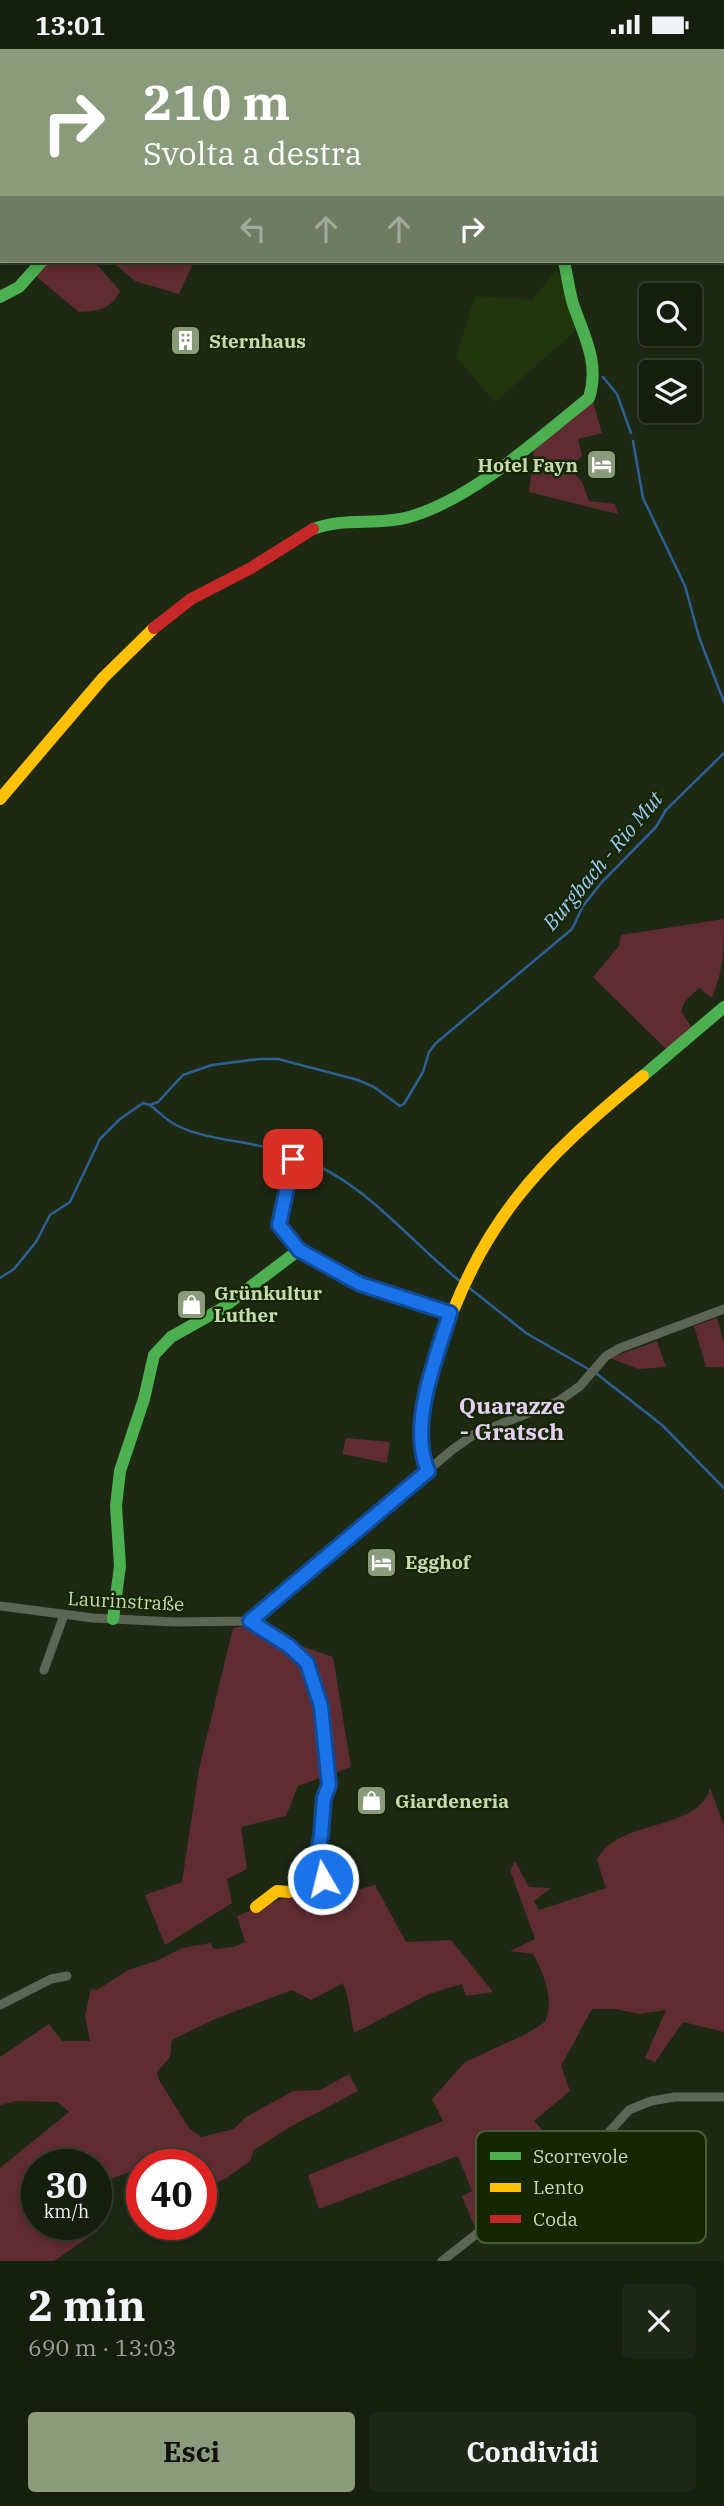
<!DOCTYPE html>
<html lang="it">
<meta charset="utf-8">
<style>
:root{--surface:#161f0e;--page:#1f2717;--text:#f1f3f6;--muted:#9ea29e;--line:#353d2e;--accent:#8a9b7c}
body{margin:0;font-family:"IBM Plex Serif",serif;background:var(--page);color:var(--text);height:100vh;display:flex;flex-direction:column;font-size:26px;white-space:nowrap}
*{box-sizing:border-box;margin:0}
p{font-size:23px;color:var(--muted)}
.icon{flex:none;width:38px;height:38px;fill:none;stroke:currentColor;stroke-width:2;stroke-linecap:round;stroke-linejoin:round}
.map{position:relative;height:2212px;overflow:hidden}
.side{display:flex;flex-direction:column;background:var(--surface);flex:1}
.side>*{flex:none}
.banner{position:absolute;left:0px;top:0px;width:724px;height:214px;box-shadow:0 4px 10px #0003,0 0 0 2px var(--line);background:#8a9b7c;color:#fff;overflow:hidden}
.buttons{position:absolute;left:639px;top:234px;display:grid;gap:14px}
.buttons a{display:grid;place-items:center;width:63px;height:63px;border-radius:7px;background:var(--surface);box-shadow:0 4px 10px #0003,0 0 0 2px var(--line);font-size:35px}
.speed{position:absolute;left:21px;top:2100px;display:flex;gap:14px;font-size:35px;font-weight:700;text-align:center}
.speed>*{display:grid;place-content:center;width:91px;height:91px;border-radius:50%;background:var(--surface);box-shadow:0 4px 10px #0003,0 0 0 2px var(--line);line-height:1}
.speed small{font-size:18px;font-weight:400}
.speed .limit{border:10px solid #d22;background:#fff;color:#111}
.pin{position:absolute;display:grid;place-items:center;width:60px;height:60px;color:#fff;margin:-30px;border-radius:14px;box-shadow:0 4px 10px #0006}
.me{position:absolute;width:77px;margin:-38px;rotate:352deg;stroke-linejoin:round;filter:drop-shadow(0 0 5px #0008)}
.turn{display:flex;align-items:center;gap:24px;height:147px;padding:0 28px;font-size:32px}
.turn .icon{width:91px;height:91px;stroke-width:2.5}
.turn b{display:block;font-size:49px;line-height:60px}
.lanes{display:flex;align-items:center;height:66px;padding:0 28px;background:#0003;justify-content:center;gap:35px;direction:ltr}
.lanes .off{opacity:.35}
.round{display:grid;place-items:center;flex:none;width:74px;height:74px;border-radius:7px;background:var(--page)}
.summary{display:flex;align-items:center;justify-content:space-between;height:119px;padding:0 28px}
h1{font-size:42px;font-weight:700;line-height:52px}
.action{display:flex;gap:14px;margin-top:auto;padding:14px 28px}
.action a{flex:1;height:80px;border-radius:7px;background:var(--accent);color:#111;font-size:28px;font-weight:700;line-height:80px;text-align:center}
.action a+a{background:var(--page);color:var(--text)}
.status{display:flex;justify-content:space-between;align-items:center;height:49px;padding:0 35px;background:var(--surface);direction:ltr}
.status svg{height:19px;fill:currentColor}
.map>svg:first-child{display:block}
</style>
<div class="status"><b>13:01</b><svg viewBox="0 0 49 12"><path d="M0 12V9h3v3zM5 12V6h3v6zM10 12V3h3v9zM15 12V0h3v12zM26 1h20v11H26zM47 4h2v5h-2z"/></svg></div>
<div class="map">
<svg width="724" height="2212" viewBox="0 0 724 2212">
<rect width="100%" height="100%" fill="#1e2913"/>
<path fill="#21350d" d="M557,220L580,278L495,353L456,308L475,247L532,251Z"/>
<g fill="#5f2c32">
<path d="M42,212H94L120,242C111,260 99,262 79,263L33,225Z"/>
<path d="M111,212H194L179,245L135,232Z"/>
<path d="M593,353L602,384L578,390L582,406L575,415L574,424L582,433L589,452L615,455L618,465L529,443L534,400Z"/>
<path d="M724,870C724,902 724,919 712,949L699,939L685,952L681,962L692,979L667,1001L593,928L619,897L621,886Z"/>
<path d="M717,1269L724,1294V1318H706L694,1277Z"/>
<path d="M657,1292L666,1318L639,1320L610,1309Z"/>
<path d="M346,1389L390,1393L387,1414L342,1405Z"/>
<path d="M244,1577L333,1608L351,1718L298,1737L286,1767L241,1778L247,1820L227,1830L232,1854L165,1896L145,1846L182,1833L199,1720L233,1579Z"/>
<path d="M710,1739L724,1777V1983L683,1973L655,2013L645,2009L666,1961L639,1965L616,1960H592L561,2017L570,2042L534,2072L570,2111L566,2115L558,2133L567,2141L531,2147L510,2153L477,2184L462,2147L472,2142L458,2107L319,2160L308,2126L443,2072L432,2050L465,2013L526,1985L545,1973C555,1951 544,1925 533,1905L510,1902L535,1890L510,1821L515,1812L529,1838L551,1839L534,1852L539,1861L606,1839L597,1811C617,1769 699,1783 710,1739Z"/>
<path d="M375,1836L406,1893L451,1891L493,1943L466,1947L462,1935L429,1945L354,1984C350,1966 350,1951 343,1934L311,1951L292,1941L215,1970L172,1991L170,2008L157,2023L159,2031L189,2079L201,2088L234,2080L246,2068L293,2042L320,2041L349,2025L358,2042L288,2079L254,2101L250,2112L228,2128L201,2141V2116H142V2119L107,2131L96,2140V2116H37V2175H52L66,2185L99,2181L54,2212H0V2119L69,2063L58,2053L17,2052L0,2056V2008L49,1975L62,1992H90L85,1966L91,1940L97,1941L128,1921L156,1912L182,1899L210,1894L214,1900L233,1898L245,1893L237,1867L300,1843L305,1855Z"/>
</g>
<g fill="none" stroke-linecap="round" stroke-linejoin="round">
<g stroke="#2d6195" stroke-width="2.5">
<path d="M603,328L617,345L631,384"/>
<path d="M633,392L643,449L685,537L699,588L724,653"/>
<path d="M150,1056C158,1062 167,1072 176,1076C209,1093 253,1091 289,1105"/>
<path d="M298,1108C367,1134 406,1189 461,1233"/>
<path d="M0,1229L14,1220L36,1193L50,1166L70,1153L100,1090L120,1070L143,1054L150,1056L158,1053L183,1026L212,1016L259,1010H278L358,1031L374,1038L400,1057L404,1055L423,1023L429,1003L436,994L572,880L583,857L602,833L656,778L666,761L724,704"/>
<path d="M467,1237L526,1284L597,1325L662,1376L724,1439"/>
</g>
<g stroke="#5d6654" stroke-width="9">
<path d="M291,0L300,2"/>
<path d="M652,2V0"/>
<path d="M299,1201L360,1235L450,1264"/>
<path d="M0,1557L93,1569L174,1573L250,1572L452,1401L473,1386L559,1352L580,1337L606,1307L620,1299L724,1260"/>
<path d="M44,1621L64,1566"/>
<path d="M0,1956L51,1930L67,1927"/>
<path d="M442,2212L493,2172L510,2153L601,2092L629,2061L651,2052L675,2048H724"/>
</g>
<g stroke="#4caf50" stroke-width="12">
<path d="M0,57L2,50"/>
<path d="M0,248L19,238L42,212"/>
<path d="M313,480C344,468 377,477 409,468C472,450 538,390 589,349C600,314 584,287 573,255C569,241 567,226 564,212"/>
<path d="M643,1027L724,958"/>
<path d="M113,1570L120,1517L116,1457L120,1422L144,1350L154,1306L171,1288L221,1260L299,1201L279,1176L295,1100"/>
</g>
<g stroke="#ffc107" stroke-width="12">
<path d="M226,2L228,0"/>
<path d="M0,750L103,629L154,579"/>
<path d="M428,1422C415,1383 425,1346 437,1308C477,1176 539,1112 643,1027"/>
<path d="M250,1572L289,1596L307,1614L321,1657L329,1736L324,1749L321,1787L316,1811L323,1830L289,1843L277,1842L256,1858"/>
</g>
<g stroke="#c62828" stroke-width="12">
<path d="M15,0V2"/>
<path d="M154,579L191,550L251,519L313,480"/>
</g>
</g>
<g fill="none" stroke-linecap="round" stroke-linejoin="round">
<defs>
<path id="route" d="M293,1110L279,1176L299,1201L360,1235L450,1264C436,1310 408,1376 428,1422L250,1572L289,1597L307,1614L321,1657L329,1736L324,1749L321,1787L316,1811L323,1830"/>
</defs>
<use href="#route" stroke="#114b97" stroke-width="18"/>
<use href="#route" stroke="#1a73e8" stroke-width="12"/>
</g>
<defs>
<symbol id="building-square" viewBox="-11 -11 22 22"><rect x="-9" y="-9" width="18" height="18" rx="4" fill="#8a9b7c" stroke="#152702"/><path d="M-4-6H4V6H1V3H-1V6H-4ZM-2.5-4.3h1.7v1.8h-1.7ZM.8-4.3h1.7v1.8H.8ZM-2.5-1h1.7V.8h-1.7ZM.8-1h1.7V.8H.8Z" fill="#fff"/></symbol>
<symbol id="hotel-square" viewBox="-11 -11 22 22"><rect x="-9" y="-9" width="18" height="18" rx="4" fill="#8a9b7c" stroke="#152702"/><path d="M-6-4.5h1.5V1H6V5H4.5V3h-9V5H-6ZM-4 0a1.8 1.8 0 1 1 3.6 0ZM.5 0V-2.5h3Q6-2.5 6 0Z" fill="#fff"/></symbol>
<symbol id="shop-square" viewBox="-11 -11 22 22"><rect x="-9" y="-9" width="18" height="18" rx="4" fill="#8a9b7c" stroke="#152702"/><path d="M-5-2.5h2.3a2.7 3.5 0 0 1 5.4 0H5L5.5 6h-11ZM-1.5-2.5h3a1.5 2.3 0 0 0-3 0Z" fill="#fff"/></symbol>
</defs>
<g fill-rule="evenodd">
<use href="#building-square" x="168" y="274" width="35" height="35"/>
<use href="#hotel-square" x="584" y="398" width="35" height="35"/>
<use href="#shop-square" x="174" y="1238" width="35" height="35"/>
<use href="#hotel-square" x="364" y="1496" width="35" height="35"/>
<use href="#shop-square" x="354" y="1734" width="35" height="35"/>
</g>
<g text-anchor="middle" stroke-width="5" stroke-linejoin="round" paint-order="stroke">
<g font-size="19" font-weight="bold" fill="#c4d9b4" stroke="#152702" text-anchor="start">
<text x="209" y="299">Sternhaus</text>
<text x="578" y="423" text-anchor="end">Hotel Fayn</text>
<text x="214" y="1251">Grünkultur<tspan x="214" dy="22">Luther</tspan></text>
<text x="405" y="1520">Egghof</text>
<text x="395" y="1759">Giardeneria</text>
</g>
<g font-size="19" fill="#c4d9b4" stroke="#152702">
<text transform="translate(126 1552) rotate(3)" y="7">Laurinstraße</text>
</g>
<g font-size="21" font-style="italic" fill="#9cc8fa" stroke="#152702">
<text transform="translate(603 812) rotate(-50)" y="7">Burgbach - Rio Mut</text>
</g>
<g font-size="23" font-weight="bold" fill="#e6cef6" stroke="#152702">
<text x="512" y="1365">Quarazze<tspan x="512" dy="26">- Gratsch</tspan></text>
</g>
</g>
<rect x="476" y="2082" width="230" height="112" rx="10" fill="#152702" stroke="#4a5c37" stroke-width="2"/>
<rect x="490" y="2103" width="31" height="8" fill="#4caf50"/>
<rect x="490" y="2134" width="31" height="9" fill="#ffc107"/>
<rect x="490" y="2166" width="31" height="8" fill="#c62828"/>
<g font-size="19" fill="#c4d9b4">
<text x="533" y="2114">Scorrevole</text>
<text x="533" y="2145">Lento</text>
<text x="533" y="2177">Coda</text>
</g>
</svg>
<div class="buttons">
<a><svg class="icon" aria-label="search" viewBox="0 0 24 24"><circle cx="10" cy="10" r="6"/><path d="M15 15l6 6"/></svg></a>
<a><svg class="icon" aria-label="layers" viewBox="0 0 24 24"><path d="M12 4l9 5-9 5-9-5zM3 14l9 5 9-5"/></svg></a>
</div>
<div class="speed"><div>30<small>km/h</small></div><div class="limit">40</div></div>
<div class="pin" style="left:293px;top:1110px;background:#d93025"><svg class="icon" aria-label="arrive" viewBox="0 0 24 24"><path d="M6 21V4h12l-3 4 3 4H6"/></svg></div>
<svg class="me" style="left:323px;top:1830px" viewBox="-20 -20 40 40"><circle r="17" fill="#1a73e8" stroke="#fff" stroke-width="3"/><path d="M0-11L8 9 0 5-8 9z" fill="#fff"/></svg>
<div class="banner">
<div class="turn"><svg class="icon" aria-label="right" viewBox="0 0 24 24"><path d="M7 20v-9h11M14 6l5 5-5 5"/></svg><div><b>210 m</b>Svolta a destra</div></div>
<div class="lanes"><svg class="icon off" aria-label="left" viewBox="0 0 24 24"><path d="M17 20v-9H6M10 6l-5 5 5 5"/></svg><svg class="icon off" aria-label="ahead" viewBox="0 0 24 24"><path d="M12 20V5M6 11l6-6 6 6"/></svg><svg class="icon off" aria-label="ahead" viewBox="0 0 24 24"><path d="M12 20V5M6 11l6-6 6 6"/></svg><svg class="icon" aria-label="right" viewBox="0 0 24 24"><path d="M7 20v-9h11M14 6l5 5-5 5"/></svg></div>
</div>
</div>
<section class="side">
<div class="summary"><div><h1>2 min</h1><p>690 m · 13:03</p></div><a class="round"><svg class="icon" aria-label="close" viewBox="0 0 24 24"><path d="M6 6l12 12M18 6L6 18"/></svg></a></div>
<div class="action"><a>Esci</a><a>Condividi</a></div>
</section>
